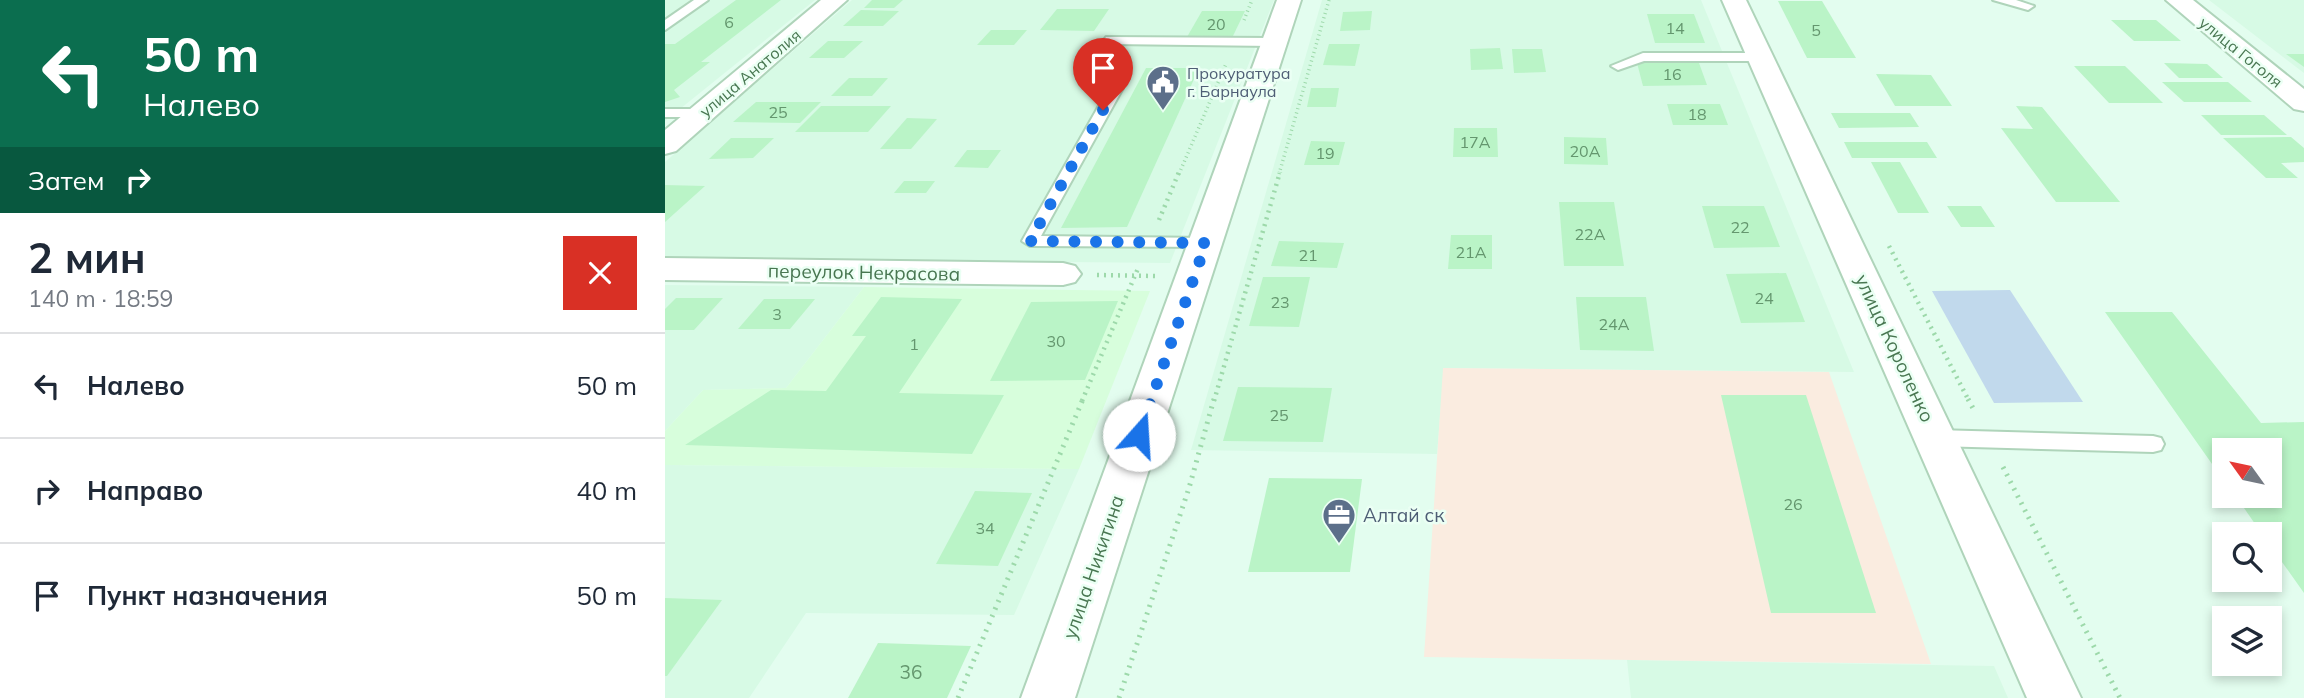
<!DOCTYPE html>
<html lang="ru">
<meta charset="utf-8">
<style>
:root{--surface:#fff;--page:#f2f2f3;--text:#1f2937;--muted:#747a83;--line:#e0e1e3}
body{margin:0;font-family:Mulish,sans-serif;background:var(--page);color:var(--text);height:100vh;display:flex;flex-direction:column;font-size:26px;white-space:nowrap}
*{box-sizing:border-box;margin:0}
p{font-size:23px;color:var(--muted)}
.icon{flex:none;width:38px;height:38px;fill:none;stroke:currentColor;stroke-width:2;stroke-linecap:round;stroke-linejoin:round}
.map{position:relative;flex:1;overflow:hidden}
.panel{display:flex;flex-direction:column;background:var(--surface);width:665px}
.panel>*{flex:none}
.hud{background:#0b6e4f;color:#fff;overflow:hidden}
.needle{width:46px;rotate:303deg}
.buttons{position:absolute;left:1547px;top:438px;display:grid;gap:14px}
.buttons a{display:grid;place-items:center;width:70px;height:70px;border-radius:0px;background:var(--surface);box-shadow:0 4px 10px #0003;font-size:35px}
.pin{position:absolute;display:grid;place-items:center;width:60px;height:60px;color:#fff;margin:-72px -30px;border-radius:50% 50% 50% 0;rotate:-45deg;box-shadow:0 0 7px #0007}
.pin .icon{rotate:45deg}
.me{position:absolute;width:77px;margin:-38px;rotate:19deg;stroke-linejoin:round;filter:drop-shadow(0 0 5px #0008)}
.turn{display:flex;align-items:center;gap:24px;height:147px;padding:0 28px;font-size:32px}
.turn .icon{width:91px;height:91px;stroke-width:2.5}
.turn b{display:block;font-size:49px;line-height:60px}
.then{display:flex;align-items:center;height:66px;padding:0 28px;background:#0003;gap:14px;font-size:26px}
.round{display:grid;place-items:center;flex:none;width:74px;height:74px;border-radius:0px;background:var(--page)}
.head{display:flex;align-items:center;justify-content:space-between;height:119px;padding:0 28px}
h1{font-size:42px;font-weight:700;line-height:52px}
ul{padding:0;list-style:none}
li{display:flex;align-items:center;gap:21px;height:105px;padding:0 28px;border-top:2px solid var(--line)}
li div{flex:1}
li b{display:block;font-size:26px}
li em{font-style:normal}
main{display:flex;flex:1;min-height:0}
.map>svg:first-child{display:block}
</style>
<main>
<section class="panel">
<div class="hud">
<div class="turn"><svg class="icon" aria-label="left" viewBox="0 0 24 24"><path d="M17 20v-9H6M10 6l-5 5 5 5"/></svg><div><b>50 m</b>Налево</div></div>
<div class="then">Затем<svg class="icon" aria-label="right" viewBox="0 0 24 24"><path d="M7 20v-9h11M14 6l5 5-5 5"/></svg></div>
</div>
<div class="head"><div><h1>2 мин</h1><p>140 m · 18:59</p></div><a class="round" style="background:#d93025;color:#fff"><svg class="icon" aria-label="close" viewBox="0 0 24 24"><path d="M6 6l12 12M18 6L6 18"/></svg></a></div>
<ul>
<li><svg class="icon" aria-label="left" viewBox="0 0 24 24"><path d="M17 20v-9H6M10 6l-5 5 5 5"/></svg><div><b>Налево</b></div><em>50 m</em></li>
<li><svg class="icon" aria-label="right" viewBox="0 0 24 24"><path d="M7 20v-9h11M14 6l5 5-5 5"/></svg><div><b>Направо</b></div><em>40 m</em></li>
<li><svg class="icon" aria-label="arrive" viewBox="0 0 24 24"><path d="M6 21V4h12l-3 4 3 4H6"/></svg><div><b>Пункт назначения</b></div><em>50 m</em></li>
</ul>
</section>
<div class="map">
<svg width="1639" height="698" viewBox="0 0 1639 698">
<rect width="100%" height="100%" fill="#e3fdef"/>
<g fill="#d7fae5">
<path d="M0,0H150L0,121Z"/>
<path d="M187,0H609L505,263L0,258V162Z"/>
<path d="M657,0H1036L1189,372L779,368L772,454L526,450Z"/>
<path d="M1544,0H1639V73Z"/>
<path d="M0,285L199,287L121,388L38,390L0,431Z"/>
<path d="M0,465L414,469L349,615L141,613L84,698H0Z"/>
<path d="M962,660L1329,666L1343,698H966Z"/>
</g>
<path fill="#d7fedc" d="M199,287L485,291L414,469L0,465V431L38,390L121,388Z"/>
<path fill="#faece0" d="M778,368L1164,372L1266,664L759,657Z"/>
<path fill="#c1d9ec" d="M1345,290L1418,402L1329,403L1267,291Z"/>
<g fill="#baf4c7">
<path d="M71,0H116L36,62H45L9,90L15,97L0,102V44H10Z"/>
<path d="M207,0H238L229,8H199Z"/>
<path d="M1113,1H1157L1191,58H1142Z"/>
<path d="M392,9H444L429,31L375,30Z"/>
<path d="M196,10L234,11L218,26H178Z"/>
<path d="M537,11H580L567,38L522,37Z"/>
<path d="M707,11L705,30L675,31L678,12Z"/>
<path d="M982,14H1029L1040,43H990Z"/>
<path d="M1446,20H1491L1516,41H1469Z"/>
<path d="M326,30H362L349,45H312Z"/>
<path d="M163,41H198L179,58H144Z"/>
<path d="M664,44H695L690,66L658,65Z"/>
<path d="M835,48L838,69L806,70L805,49Z"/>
<path d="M847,49H877L881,72L849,73Z"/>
<path d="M1621,54H1639V67Z"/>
<path d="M972,63H1034L1042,85L978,86Z"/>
<path d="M1499,63L1542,64L1558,78H1514Z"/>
<path d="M1409,66H1460L1498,103H1444Z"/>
<path d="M481,68H534L462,227L396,228Z"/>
<path d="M1211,74L1266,75L1287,106H1230Z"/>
<path d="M184,78H223L207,96H166Z"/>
<path d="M1497,82H1563L1587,102H1519Z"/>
<path d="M646,88H674L671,107H642Z"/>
<path d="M91,102H156L135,123L68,122Z"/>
<path d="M1002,104H1055L1063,125H1008Z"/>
<path d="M156,106H226L203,132H130Z"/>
<path d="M1351,106L1377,107L1455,202H1391L1336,128L1368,129Z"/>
<path d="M1166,113H1245L1254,127L1174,128Z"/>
<path d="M1536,115H1599L1622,135H1556Z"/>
<path d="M242,118L272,119L246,149H215Z"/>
<path d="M789,128H832L833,157H788Z"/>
<path d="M899,137L941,138L943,165L899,164Z"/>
<path d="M1626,137L1639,148V162L1616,163L1633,178H1601L1558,138Z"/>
<path d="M66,138H109L88,158L44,159Z"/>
<path d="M646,141L680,142L674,165H639Z"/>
<path d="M1179,142H1262L1272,158H1187Z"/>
<path d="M302,150H336L323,168L289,167Z"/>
<path d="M1206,162H1235L1264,213H1233Z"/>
<path d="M239,181H270L261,193H229Z"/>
<path d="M0,185L40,186L0,222Z"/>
<path d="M894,202H949L959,266H899Z"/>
<path d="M1037,206H1099L1115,247L1049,248Z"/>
<path d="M1282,206H1316L1330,227H1296Z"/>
<path d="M786,235H827V269H783Z"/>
<path d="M614,241L679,243L672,268L606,266Z"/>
<path d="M1121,273L1140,322L1076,323L1061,274Z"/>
<path d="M598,277H645L634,327L584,326Z"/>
<path d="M216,297L297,299L234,393L339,395L307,454L20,445L106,390L161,391L201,336H187Z"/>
<path d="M911,297H981L989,351L915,350Z"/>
<path d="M11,298H58L29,330H0V309Z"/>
<path d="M99,299H150L125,329H73Z"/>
<path d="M453,301L420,380L325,381L366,302Z"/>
<path d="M1440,312H1507L1596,423L1639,422V593L1605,545V534H1597L1570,495H1605V450H1559V481Z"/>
<path d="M573,387L667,388L658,442L558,441Z"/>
<path d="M1056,395H1141L1211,613H1106Z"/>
<path d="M604,478L697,479L685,572H583Z"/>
<path d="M310,491L367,493L333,566L271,564Z"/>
<path d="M0,598L57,600L2,676H0Z"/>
<path d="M213,643L306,646L282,698H183Z"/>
</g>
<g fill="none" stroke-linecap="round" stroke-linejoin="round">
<defs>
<g id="lane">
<path d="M29,0H43L0,30V20Z"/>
<path d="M1328,0H1351L1369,6L1363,10Z"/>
<path d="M441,37L610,38L616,42L610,46L445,44L439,40Z"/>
<path d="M978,53H1096L1103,57L1096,61H979L953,70L946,66Z"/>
<path d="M451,84L458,88L376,236L541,238L549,243L547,247L365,246L357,241L444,88Z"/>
<path d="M0,109H38L45,113L38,117H0Z"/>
<path d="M1271,430L1488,436L1496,438L1499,444L1496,450L1488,452L1271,446L1264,444L1260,438L1264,432Z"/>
</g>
<g id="street">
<path d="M156,0H182L11,151L0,154V130Z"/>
<path d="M612,0H636L410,698H356Z"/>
<path d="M1057,0H1081L1416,698H1362Z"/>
<path d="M1501,0H1528L1639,89V111L1629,109Z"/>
<path d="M0,258L398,263L410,266L416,274L410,282L398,285L0,280Z"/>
</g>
</defs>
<use href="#lane" stroke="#afd4ba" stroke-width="4"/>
<use href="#street" stroke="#afd4ba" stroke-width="4"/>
<g stroke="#9dd9aa" stroke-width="3.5" stroke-dasharray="1 3.5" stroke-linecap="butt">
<path d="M579,20L587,0"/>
<path d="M514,174L561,64"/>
<path d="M614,174L664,0"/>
</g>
<g stroke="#9dd9aa" stroke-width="4.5" stroke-dasharray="2 5" stroke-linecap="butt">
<path d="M494,220L514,172"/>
<path d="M1224,246L1304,401"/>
<path d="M432,275L490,276"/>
<path d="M417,401L474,266"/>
<path d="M549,401L615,172"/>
</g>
<g stroke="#9dd9aa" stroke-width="5" stroke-dasharray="2 6" stroke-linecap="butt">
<path d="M1303,399L1310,412"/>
<path d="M1338,467L1455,698"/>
<path d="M293,698L418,399"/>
<path d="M454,698L524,488L549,399"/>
</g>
<use href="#lane" fill="#fff" fill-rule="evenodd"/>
<use href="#street" fill="#fff" fill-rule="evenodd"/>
</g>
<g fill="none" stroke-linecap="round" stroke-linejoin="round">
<path stroke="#1a73e8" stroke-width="12" stroke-dasharray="0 21.6" d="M438,110L365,241L541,243L474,435"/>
</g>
<defs>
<symbol id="civic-pin" viewBox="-11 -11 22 30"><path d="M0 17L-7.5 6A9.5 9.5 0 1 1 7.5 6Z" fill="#5c6f8a" stroke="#ebfff4"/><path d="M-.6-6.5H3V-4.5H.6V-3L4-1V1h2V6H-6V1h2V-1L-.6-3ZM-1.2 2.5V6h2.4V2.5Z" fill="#fff"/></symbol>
<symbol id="office-pin" viewBox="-11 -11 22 30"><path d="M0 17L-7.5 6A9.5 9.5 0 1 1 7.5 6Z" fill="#5c6f8a" stroke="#ebfff4"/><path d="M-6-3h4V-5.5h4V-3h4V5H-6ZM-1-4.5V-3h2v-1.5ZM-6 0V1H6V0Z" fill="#fff"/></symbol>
</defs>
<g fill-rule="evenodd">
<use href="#civic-pin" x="479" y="63" width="38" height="52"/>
<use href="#office-pin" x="655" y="496" width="38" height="52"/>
</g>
<g text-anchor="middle" stroke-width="5" stroke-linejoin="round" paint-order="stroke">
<g font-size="16" fill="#64966e">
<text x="64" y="28">6</text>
<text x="551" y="30">20</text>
<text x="1010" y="34">14</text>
<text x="1151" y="36">5</text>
<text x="1007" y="80">16</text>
<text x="113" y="118">25</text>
<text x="1032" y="120">18</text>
<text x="810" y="148">17А</text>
<text x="920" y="157">20А</text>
<text x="660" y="159">19</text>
<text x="1075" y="233">22</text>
<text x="925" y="240">22А</text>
<text x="806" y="258">21А</text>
<text x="643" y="261">21</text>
<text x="1099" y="304">24</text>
<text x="615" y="308">23</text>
<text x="112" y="320">3</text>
<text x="949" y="330">24А</text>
<text x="391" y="347">30</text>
<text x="249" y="350">1</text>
<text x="614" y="421">25</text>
<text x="1128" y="510">26</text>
<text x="320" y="534">34</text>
</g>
<g font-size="16" fill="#487751" stroke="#ebfff4">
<text transform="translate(1576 52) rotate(39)" y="6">улица Гоголя</text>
<text transform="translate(85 73) rotate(-40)" y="6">улица Анатолия</text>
</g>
<g font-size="16" fill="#4e5e75" stroke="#ebfff4" text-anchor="start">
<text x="522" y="79">Прокуратура<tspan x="522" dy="18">г. Барнаула</tspan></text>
</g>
<g font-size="19" fill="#487751" stroke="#ebfff4">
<text transform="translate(199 272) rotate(1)" y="7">переулок Некрасова</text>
<text transform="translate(1230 348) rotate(65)" y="7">улица Короленко</text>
<text transform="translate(428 567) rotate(-71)" y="7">улица Никитина</text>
</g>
<g font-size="19" fill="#4e5e75" stroke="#ebfff4" text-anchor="start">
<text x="698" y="522">Алтай ск</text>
</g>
<g font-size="19" fill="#64966e">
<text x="246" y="679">36</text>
</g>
</g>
</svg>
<div class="buttons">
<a><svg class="needle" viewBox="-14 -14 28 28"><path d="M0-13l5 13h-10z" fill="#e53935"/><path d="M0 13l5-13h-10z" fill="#747a83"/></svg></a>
<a><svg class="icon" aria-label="search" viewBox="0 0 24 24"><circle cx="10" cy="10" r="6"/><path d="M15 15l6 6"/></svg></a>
<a><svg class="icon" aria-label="layers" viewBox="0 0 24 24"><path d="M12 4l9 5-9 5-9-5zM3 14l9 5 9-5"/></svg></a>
</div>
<div class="pin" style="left:438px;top:110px;background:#d93025"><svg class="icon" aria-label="arrive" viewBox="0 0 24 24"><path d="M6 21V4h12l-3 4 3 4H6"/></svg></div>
<svg class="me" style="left:474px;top:435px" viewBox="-20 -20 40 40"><circle r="19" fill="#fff"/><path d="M0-13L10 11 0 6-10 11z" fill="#1a73e8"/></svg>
</div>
</main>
